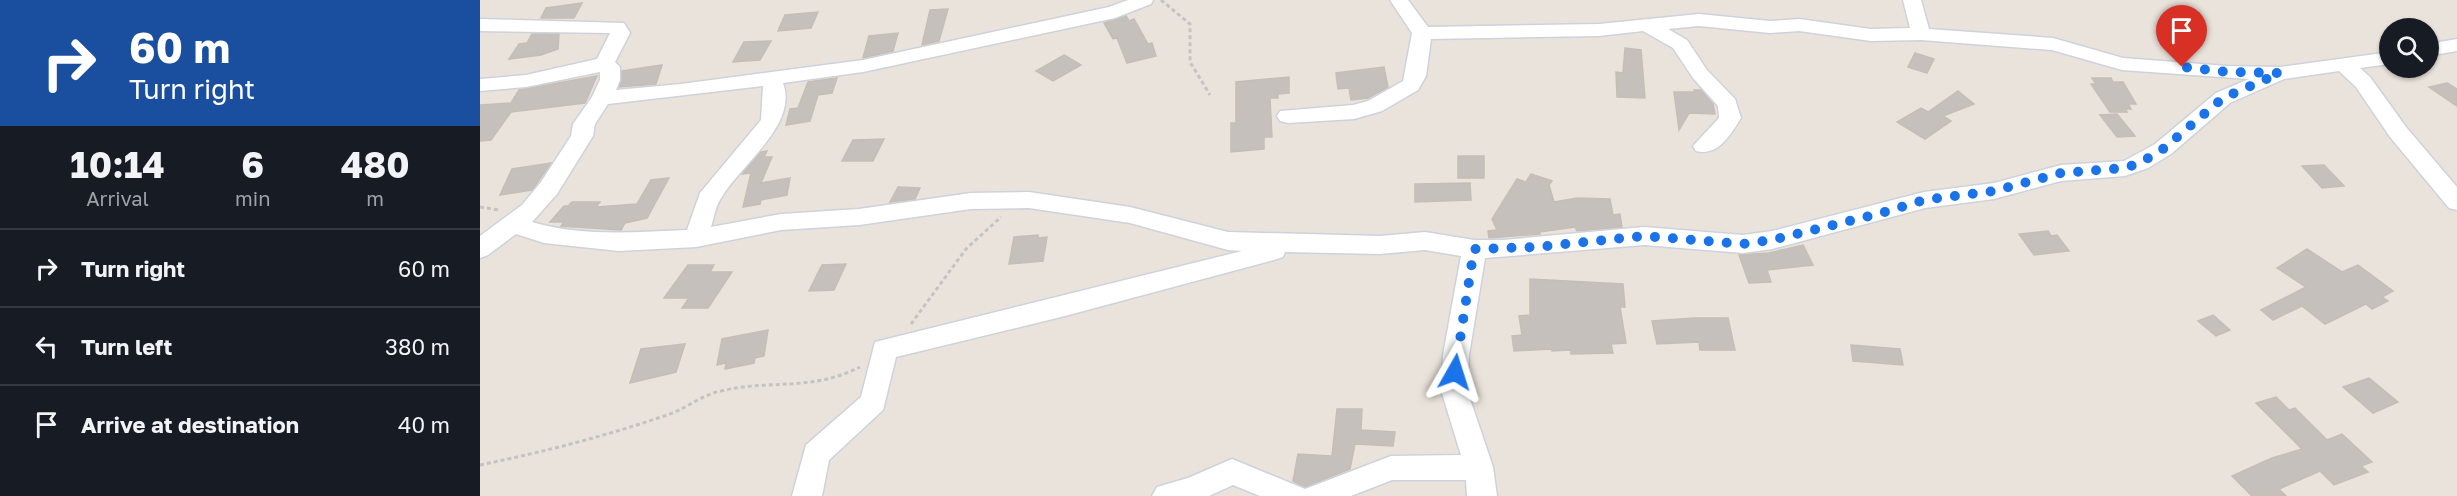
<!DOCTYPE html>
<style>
:root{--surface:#171b24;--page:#20242c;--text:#f1f3f6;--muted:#9ea1a6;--line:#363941}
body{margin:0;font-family:"Golos Text",sans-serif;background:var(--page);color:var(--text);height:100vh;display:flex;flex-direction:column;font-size:22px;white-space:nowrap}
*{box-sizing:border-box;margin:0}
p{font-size:20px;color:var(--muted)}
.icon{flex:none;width:33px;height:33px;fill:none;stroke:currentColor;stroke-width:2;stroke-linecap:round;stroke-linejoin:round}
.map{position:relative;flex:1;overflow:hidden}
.sheet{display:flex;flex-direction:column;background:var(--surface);width:480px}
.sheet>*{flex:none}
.top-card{background:#1a4fa0;color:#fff;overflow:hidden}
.tools{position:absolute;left:1899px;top:18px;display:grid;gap:12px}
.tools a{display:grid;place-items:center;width:60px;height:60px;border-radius:50%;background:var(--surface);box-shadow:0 2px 4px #0004;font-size:30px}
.pin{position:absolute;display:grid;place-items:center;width:51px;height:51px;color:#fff;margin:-62px -26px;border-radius:50% 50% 50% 0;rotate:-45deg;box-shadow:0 0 6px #0007}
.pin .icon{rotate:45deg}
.me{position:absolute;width:66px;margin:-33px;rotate:6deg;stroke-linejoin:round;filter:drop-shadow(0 0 4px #0008)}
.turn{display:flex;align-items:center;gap:21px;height:126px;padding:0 30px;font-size:27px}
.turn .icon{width:78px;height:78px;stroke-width:2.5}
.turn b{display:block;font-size:42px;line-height:51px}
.eta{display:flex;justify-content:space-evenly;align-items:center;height:102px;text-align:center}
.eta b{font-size:36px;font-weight:700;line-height:42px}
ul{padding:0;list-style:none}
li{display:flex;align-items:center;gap:18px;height:78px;padding:0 30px;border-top:2px solid var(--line)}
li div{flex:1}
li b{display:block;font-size:22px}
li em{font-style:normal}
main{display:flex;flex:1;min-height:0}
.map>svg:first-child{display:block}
</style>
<main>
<section class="sheet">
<div class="top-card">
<div class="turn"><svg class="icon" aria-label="right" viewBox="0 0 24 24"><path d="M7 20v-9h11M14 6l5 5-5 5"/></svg><div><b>60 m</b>Turn right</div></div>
</div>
<div class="eta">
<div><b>10:14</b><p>Arrival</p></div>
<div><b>6</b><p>min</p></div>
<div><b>480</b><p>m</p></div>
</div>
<ul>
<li><svg class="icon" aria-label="right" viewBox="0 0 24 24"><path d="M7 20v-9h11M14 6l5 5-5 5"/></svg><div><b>Turn right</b></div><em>60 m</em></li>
<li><svg class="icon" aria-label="left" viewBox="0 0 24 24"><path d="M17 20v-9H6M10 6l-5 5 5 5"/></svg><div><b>Turn left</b></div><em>380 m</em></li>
<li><svg class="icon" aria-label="arrive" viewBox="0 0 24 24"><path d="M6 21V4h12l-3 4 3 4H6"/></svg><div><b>Arrive at destination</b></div><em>40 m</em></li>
</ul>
</section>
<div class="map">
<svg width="1977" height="496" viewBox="0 0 1977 496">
<rect width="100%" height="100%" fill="#eae3db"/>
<g fill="#c5c0bb" stroke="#c5beb5" stroke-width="1.5">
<path d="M102,3L94,18H61L66,8Z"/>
<path d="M468,9L459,41L442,45L450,10Z"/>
<path d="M338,12L331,28L298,31L305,15Z"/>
<path d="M646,16L649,21L654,19L668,44L672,43L676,56L647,63L637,38L633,39L624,23Z"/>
<path d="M418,33L413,51L383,58L389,36Z"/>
<path d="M52,34H79L78,49L61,55L29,59L39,44L47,43Z"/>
<path d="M291,41L280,60L253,62L264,42Z"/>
<path d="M1145,48L1161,50L1165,98L1137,97L1136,72L1143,73Z"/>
<path d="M1435,53L1454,59L1447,73L1428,67Z"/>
<path d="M584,55L601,65L573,81L556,71Z"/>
<path d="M182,65L176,84L139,87L142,71Z"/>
<path d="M904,67L908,87L888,98L871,100L869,88L858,89L856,73Z"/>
<path d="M117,76L105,103L31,112L11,140L0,141V105L31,103L39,90Z"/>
<path d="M809,77V93L798,94V98H790L792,137H784V149L751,152V123H756V82Z"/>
<path d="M357,78L352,93L338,95L330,121L306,125L310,109L318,108L328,82Z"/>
<path d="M1612,78H1631L1633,82H1643L1656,104H1648L1651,109H1645L1647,112H1630L1611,84H1616Z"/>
<path d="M1967,83L1977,89V106L1949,87Z"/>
<path d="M1214,90H1221L1233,104L1235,114L1209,113L1199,130L1194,92H1215Z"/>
<path d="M1478,91L1494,104L1463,116L1471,121L1445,139L1417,122L1441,108L1448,112Z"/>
<path d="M1637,114L1655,136L1637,137L1620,115Z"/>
<path d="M404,139L393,161H362L373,140Z"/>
<path d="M287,151L284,157H292L281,183L310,178L307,195L281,200L280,204L263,207L271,173L262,174L281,152Z"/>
<rect x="978" y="156" width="26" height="22"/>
<path d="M71,163L52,190L20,195L32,169Z"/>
<path d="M1844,165L1864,186L1842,188L1822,166Z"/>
<path d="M1051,174L1072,181L1069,185L1074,202L1097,198L1130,199L1133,215L1140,214L1142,227L1097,231L1095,227L1059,232L1060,234L1009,238L1008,231L1017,230L1012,219L1037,179L1046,182Z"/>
<path d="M189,178L167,218L145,223L141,230L81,226L84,222H70L84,206H88L92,202H120L116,207L157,204L171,180Z"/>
<path d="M990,183L991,200L935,202V184Z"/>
<path d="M418,187L440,188L435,199L410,202Z"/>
<path d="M1568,231L1571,236L1577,235L1589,251L1554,255L1539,234Z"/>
<path d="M558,235V238L567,237L563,261L529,264L534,237Z"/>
<path d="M1323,245L1333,265L1287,270L1291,282L1269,283L1259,255L1289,253Z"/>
<path d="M1827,249L1862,272L1878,265L1913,291L1902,297L1908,301L1892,309L1886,304L1845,324L1822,306L1793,320L1781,310L1826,287L1797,268Z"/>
<path d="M366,264L354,290L329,291L342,265Z"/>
<path d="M208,265H234L230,272H252L228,308H202L209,298H184Z"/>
<path d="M1050,279L1143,284L1145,307H1140L1146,343L1131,344L1133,353L1091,354V350L1072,351L1071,349L1034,351L1032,336L1042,335L1039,316L1050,315Z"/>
<path d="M1733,315L1750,330L1736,336L1718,321Z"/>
<path d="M1214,318H1248L1255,350H1220L1219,342L1177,344L1172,321Z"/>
<path d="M288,330L284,356L275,358L274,363L245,369L246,363L237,365L242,339Z"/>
<path d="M205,344L196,372L150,383L161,349Z"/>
<path d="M1371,345L1420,349L1423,365L1373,361Z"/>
<path d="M1889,378L1918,402L1893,413L1863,387Z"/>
<path d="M1796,397L1809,410L1815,408L1847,440L1862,434L1892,462L1881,466L1888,472L1854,485L1840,471L1799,489L1806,496H1772L1752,476L1792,458L1822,449L1776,403Z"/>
<path d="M857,409H882L881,430L915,432L913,446L875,444L870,469L825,487L813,481L818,454L852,456Z"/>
</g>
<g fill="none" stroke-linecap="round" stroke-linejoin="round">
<defs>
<g id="minor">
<path d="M648,0H673L671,4L635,18L383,72L303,83C319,126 258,166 240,200C235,208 234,218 231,227L301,214L379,209L491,193L549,192L650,207L748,232L900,236L945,232L994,240H1023L1164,227L1263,235L1292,231L1444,192L1514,183L1581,165L1644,161L1675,144L1736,93L1769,79L1642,70L1572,50L1441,40L1391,41L1319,31L1290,33L1219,26L1188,29L1207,40L1227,70L1255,99L1261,118C1251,134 1238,157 1216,151L1213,146L1239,118L1238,106L1213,78L1193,48L1163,31L1119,36L951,39L946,76L938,90L902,111L874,119L808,123L800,121L797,116L800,111L873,105L888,101L923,81L932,33L910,0H928L948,27L1119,24L1219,14L1290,21L1319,19L1391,29L1430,28L1423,0H1441L1449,29L1573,38L1643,58L1747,66L1800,67L1910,52V64L1880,68L1890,77L1926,127L1977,187V210L1969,208L1910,137L1876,87L1859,71L1804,79L1750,103L1691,154L1668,168L1645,176L1581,181L1514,199L1445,208L1292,249L1263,253L1164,245L1005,258L989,355L987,390L1013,467L1017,496H987L986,480H912L871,496H780L753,485L729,496H672L677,487L708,478L752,459L825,489L911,456L981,455L961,390L963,355L981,256L945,250L900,254L805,252L803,257L794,260L585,316L416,357L403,410L349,460L342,496H312L326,445L381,397L395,342L762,251L748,250L650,223L549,208L491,209L379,225L301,230L216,247L139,251L64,243L36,234L8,255L0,258V236L42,205L61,182L91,136L93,124L112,97L120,80V72L46,87L0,91V79L46,75L117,59L130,33L0,31V19L144,23L150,33L135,62L140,67V80L136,90L201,84L383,60L629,7ZM283,86L281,120L220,193L207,230C156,232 101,237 52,222L77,194L113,136L115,124L128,104Z"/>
<path d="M1977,39V51L1948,56V44Z"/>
</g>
</defs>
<use href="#minor" stroke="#ced2dc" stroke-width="3"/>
<g stroke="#c3c3c3" stroke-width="3" stroke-dasharray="4 3" stroke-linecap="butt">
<path d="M681,0L710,24V62L730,95"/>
<path d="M0,207L19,210"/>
<path d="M431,324L486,249L521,217"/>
<path d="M0,465C63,452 126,436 187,415C206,409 221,395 241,391C291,379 330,392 380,367"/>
</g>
<use href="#minor" fill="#fff" fill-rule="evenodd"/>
</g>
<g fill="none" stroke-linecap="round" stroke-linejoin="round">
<path stroke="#1a73e8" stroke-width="10" stroke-dasharray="0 18" d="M975,372L994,249L1057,247L1164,236L1263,244L1292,240L1398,214L1444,200L1514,191L1581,173L1645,168L1660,163L1683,149L1743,98L1800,73L1747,72L1702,67"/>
</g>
</svg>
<div class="tools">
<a><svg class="icon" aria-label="search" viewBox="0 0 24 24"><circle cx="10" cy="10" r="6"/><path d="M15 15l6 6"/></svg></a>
</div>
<div class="pin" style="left:1702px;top:67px;background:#d93025"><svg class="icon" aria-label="arrive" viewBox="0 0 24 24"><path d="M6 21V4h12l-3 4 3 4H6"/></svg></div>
<svg class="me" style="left:975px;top:372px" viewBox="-20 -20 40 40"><path d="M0-17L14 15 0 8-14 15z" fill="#1a73e8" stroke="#fff" stroke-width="4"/></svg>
</div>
</main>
